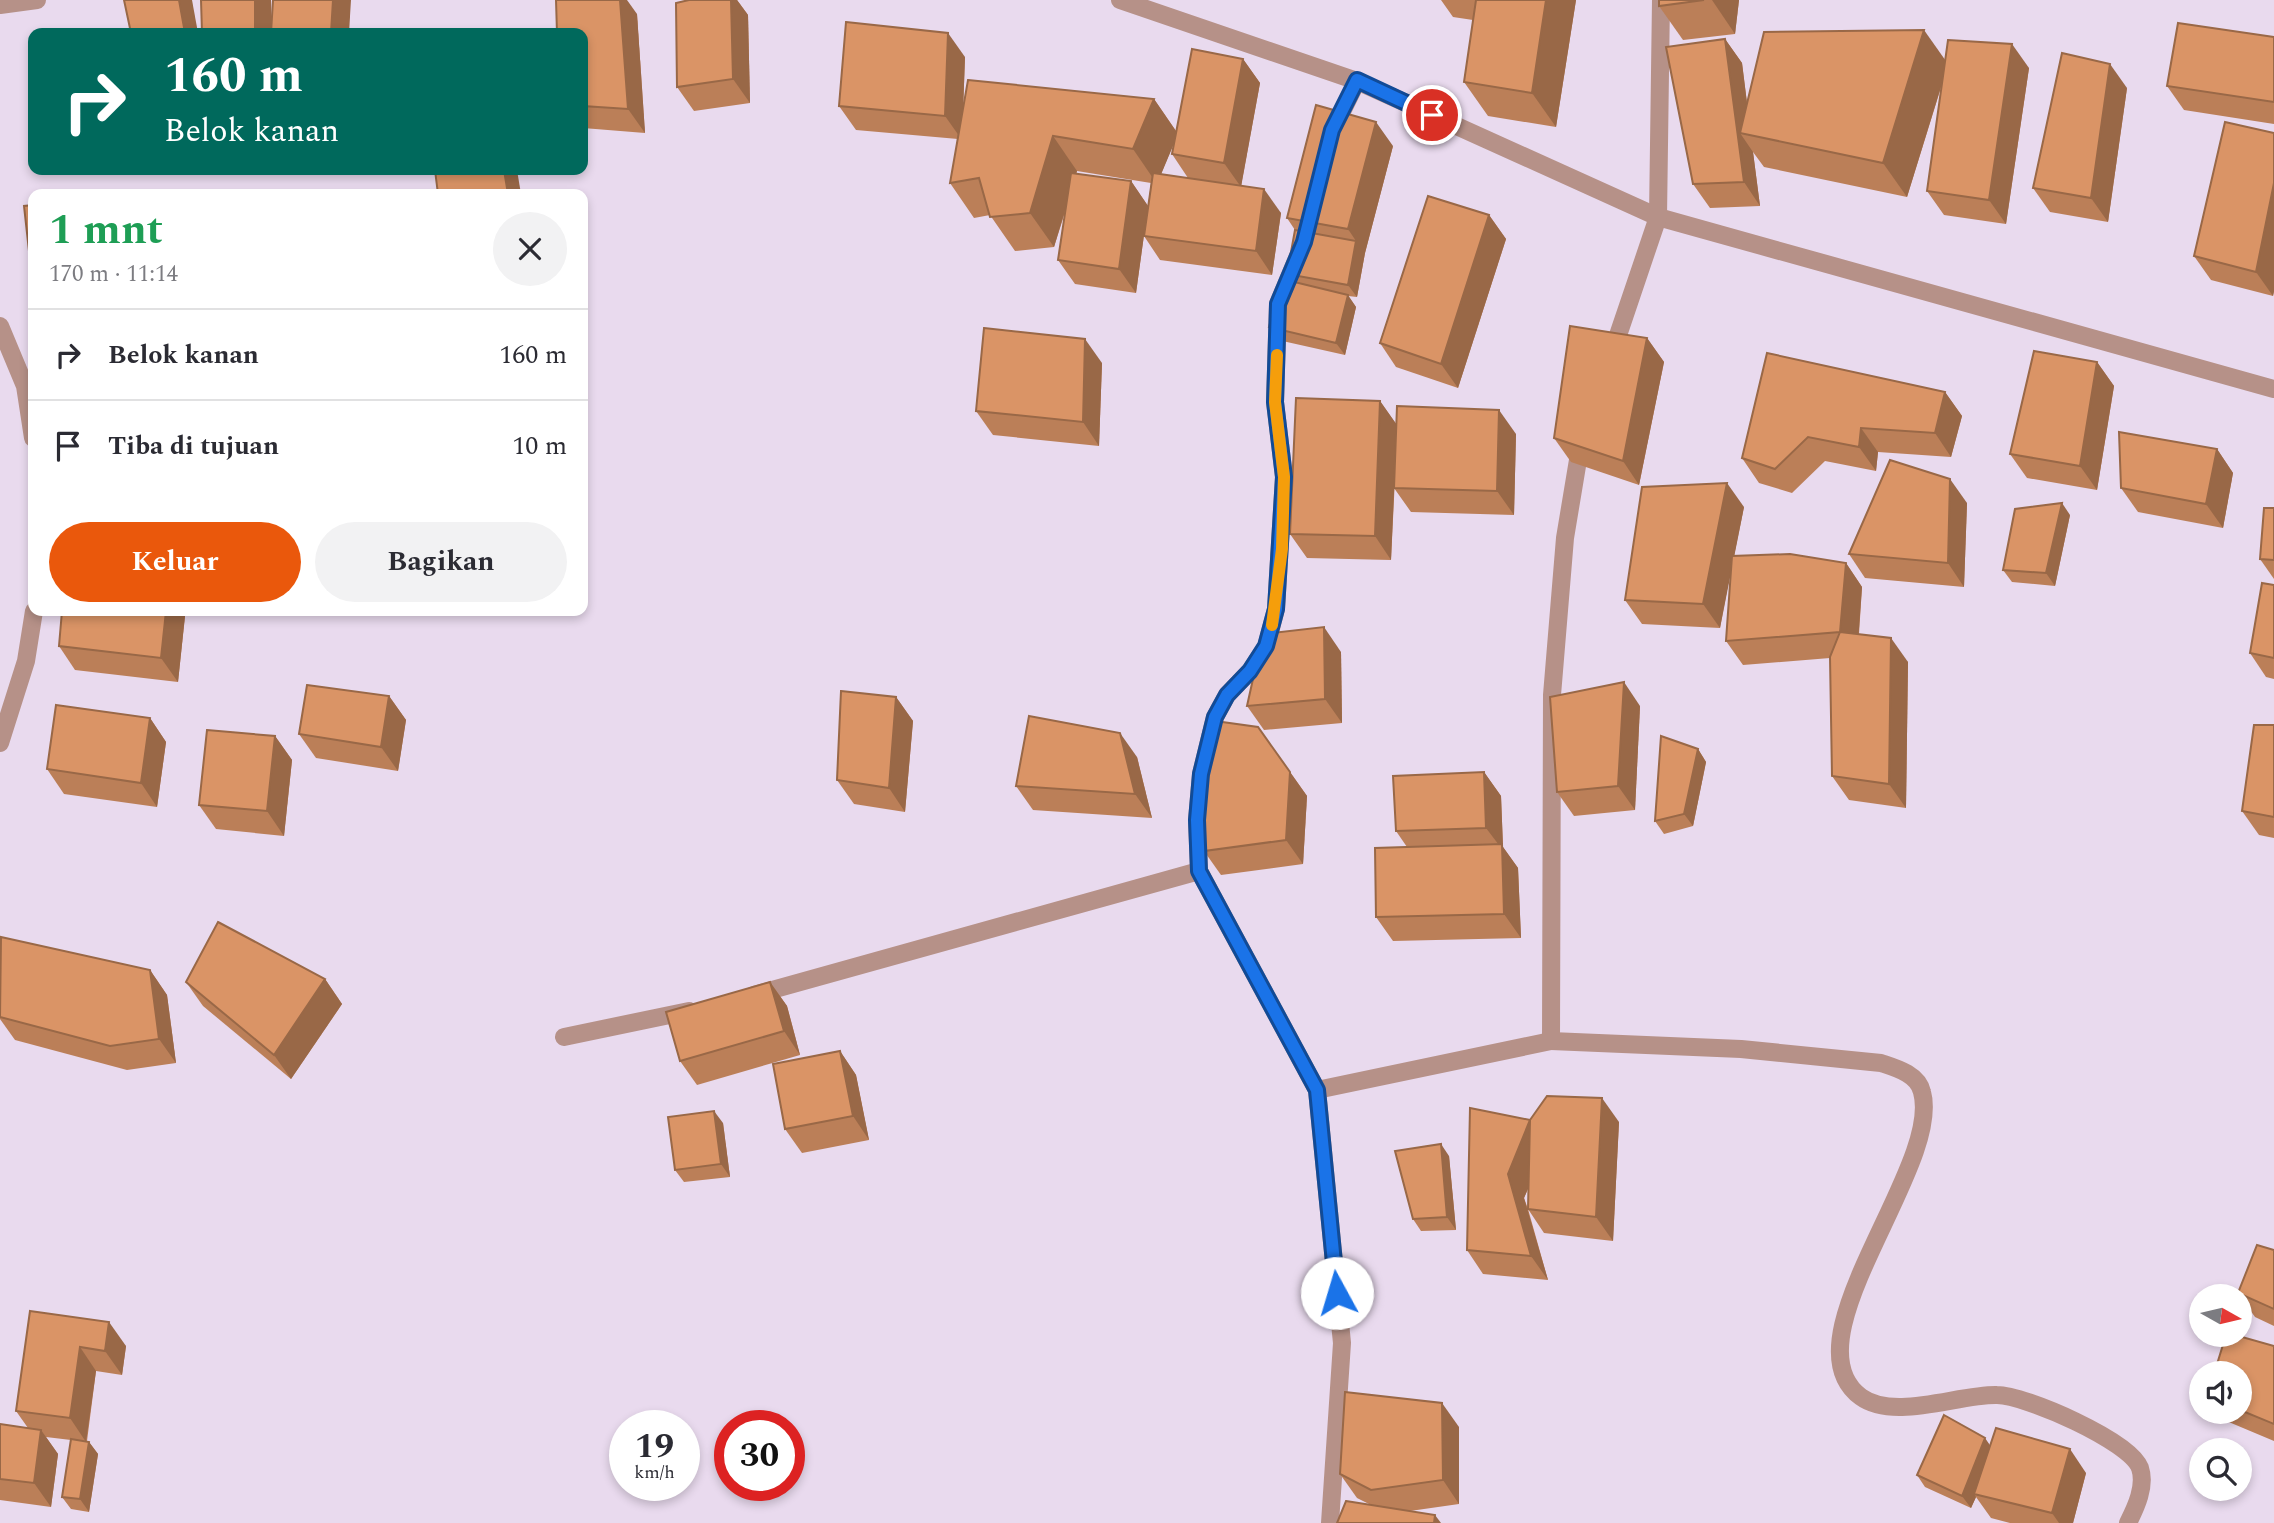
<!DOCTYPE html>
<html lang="id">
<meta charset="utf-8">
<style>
:root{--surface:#fff;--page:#f2f2f3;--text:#2b2b33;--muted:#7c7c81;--line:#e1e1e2;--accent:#ea580c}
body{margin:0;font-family:Spectral,serif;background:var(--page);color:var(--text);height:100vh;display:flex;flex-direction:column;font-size:26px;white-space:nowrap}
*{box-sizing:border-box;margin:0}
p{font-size:23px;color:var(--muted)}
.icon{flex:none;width:38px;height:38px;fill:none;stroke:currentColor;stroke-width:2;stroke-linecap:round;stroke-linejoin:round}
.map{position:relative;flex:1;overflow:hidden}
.details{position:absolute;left:28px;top:189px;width:560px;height:427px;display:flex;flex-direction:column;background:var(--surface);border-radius:14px;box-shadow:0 4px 10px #0003}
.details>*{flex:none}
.guide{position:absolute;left:28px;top:28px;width:560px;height:147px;border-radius:14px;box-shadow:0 4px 10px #0003;background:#00695c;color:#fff;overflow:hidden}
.needle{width:46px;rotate:98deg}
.buttons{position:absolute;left:2189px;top:1284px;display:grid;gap:14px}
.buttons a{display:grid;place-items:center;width:63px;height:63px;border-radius:50%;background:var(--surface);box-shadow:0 4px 10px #0003;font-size:35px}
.speed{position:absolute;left:609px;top:1410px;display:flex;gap:14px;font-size:35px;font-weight:700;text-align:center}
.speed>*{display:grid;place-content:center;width:91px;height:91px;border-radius:50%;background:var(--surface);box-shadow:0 4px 10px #0003;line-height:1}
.speed small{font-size:18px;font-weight:400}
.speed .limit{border:10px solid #d22;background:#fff;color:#111}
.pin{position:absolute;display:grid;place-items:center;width:60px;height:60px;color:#fff;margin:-30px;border:4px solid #fff;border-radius:50%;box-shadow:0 2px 7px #0007}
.me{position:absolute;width:77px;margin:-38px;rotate:354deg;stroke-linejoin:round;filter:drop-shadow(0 0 5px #0008)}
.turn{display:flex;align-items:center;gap:24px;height:147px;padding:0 21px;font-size:32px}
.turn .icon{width:91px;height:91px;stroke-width:2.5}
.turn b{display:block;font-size:49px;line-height:60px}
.round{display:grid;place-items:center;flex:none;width:74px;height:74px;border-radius:37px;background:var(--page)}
.headline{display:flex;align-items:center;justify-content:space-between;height:119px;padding:0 21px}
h1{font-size:42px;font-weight:700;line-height:52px;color:#1e9e55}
.action{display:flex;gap:14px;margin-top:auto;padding:14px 21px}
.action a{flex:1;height:80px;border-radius:42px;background:var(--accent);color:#fff;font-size:28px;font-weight:700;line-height:80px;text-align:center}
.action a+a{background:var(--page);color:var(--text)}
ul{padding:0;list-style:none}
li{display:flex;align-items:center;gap:21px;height:91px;padding:0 21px;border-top:2px solid var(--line)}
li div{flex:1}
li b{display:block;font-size:26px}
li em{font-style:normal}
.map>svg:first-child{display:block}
</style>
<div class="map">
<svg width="2274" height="1523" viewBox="0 0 2274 1523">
<rect width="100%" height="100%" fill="#e9daee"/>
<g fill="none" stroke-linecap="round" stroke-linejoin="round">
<g stroke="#b69188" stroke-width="18">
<path d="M1120,0L1357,81L1658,217L2274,389"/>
<path d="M0,5L37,0"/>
<path d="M1331,134L1357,81"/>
<path d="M1298,256L1278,304L1275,402L1284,477L1276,609L1266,647L1250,671L1227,695L1215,717L1201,774L1197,820L1199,871L1317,1090L1342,1343L1330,1523"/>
<path d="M0,326L25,386L33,438"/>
<path d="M1611,356L1658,217L1661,0"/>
<path d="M0,743L26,661L34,611"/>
<path d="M754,995L1199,871"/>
<path d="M564,1037L689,1011"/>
<path d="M1551,1041L1741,1049L1881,1063C1896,1068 1918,1074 1922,1092C1943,1167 1784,1341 1861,1397C1894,1421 1959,1394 1997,1395C2025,1395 2130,1441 2140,1468C2146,1486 2136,1507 2128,1523"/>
<path d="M1317,1090L1551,1041L1552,695L1565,538L1581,442"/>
</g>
</g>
<g fill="#bb7f58" fill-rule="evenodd">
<path d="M689,0H737L748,15L750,103L694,111L677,87Z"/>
<path d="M1441,0H1576L1556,127L1488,116L1464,82L1473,20L1453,17Z"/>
<path d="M1659,0H1739L1735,34L1683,40L1659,6Z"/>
<path d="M637,14L645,133L583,128V33Z"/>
<path d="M2274,37V124L2184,110L2167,86Z"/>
<path d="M1725,39L1742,63L1747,103L1945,61L2029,68L2006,224L1944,215L1927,191L1943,81L1907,197L1764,167L1753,152L1760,206L1710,208L1693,184Z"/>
<path d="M965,57L963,110L1154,99L1176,131L1243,59L1260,83L1241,186L1281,213L1272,275L1160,260L1144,236L1151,183L1077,171L1076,174L1131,181L1148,206L1136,293L1075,284L1058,260L1066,209L1054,247L1015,251L990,215L974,218L950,183L958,139L856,130L839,106ZM1173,145L1172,154L1188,178L1161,174Z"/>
<path d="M2127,88L2108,222L2050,212L2033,188Z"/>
<path d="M2274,133V291L2273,296L2211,280L2194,256Z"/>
<path d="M1393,146L1365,253L1357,297L1348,296L1356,307L1345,355L1278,340L1269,327L1293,282L1287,274L1295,230L1287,218Z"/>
<path d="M1489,215L1506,239L1458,388L1396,367L1380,343Z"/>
<path d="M1647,338L1664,362L1639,485L1571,462L1554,438Z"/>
<path d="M2097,362L2114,386L2097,490L2027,478L2010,454Z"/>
<path d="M1102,363L1099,446L993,435L976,411Z"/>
<path d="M1945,392L1962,416L1951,457L1878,452L1876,471L1825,461L1792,493L1759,483L1742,458Z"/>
<path d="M1380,401L1396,424L1516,434L1514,515L1411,512L1394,488L1395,478L1391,560L1307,558L1290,534Z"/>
<path d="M2217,449L2233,473L2223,528L2138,512L2121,488Z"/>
<path d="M1967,503L1964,587L1865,578L1849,554Z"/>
<path d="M1744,507L1734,556L1846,563L1862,587L1859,634L1908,662L1906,808L1849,800L1832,776L1830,658L1743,665L1726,641L1731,569L1720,628L1642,624L1625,600Z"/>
<path d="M2274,508V579L2260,559Z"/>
<path d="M2070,515L2055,586L2012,582L2003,570Z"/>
<path d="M2274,585V679L2266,677L2250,653Z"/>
<path d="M185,616L178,682L75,670L59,646Z"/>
<path d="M1341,652L1342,723L1264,730L1247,706Z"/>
<path d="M389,696L406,720L398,771L316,758L299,734Z"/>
<path d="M896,697L913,721L905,812L854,804L837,780Z"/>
<path d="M1640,706L1635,810L1574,816L1557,792Z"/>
<path d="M150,718L166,742L157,807L64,794L47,769Z"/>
<path d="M2274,725V838L2259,835L2242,811Z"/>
<path d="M275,736L292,760L284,836L216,829L199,805Z"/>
<path d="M1698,749L1706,762L1693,826L1664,834L1655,821Z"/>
<path d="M1137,757L1152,818L1033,810L1016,786Z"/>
<path d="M1290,772L1307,796L1303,864L1221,875L1204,851Z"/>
<path d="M1484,772L1501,796L1503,847L1518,868L1521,938L1393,941L1376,917L1407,847L1396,831Z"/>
<path d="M0,968L150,970L167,995L176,1063L127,1070L15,1040L0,1019Z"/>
<path d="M325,979L342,1004L291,1079L203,1006L186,982Z"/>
<path d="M770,982L787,1006L800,1055L697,1085L680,1061Z"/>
<path d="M840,1051L856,1075L869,1140L802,1153L785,1129Z"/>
<path d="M1530,1120L1619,1122L1613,1241L1544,1233L1528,1209L1548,1280L1483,1274L1467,1250ZM1528,1189V1209L1524,1198Z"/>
<path d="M723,1123L730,1177L684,1182L675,1170Z"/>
<path d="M1449,1156L1456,1230L1421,1231L1413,1219Z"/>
<path d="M2274,1250V1326L2255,1317L2238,1293Z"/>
<path d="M30,1311L126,1346L122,1375L96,1371L87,1441L89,1442L98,1454L89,1512L71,1509L62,1497L71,1440L46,1437L58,1454L51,1507L0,1500V1424L28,1428L16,1411Z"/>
<path d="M2274,1346V1441L2224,1420L2218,1412H2240V1374Z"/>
<path d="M1459,1427V1504L1410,1511L1371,1505L1357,1498L1340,1474Z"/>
<path d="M1990,1446L2086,1473L2073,1523H2010L1991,1518L1976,1497L1971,1508L1925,1487L1917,1475Z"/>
</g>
<g fill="#996847">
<path d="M179,0H192L198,33H185Z"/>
<path d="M255,0H271L272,33H255Z"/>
<path d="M333,0H351L349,33H331Z"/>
<path d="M620,0H627L637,14L645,133L628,109Z"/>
<path d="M731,0H737L748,15L750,103L733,79Z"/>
<path d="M1546,0H1576L1556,127L1532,93Z"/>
<path d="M1712,0H1739L1735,34Z"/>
<path d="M1924,30L1948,64L1907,197L1883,163Z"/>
<path d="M948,33L965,57L962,140L945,116Z"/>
<path d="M1725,39L1742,63L1751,135L1740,133L1753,152L1760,206L1744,182Z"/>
<path d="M2012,44L2029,68L2006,224L1989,200Z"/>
<path d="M1243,59L1260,83L1241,187L1224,163Z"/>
<path d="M2110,64L2127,88L2108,222L2091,198Z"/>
<path d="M1154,99L1178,134L1157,184L1133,149Z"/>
<path d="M1376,122L1393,146L1365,253L1357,297L1348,285L1356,241L1348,229Z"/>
<path d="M1053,136L1077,171L1054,247L1030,213Z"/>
<path d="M504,170H517L521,194H508Z"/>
<path d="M1131,181L1148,206L1136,293L1119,269Z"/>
<path d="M2274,183V291L2273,296L2256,272Z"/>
<path d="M1264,189L1281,213L1272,275L1256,251Z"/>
<path d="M1489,215L1506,239L1458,388L1441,364Z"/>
<path d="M1348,295L1356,307L1345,355L1336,343Z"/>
<path d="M1647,338L1664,362L1639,485L1623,461Z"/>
<path d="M1085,339L1102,363L1099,446L1083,422Z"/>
<path d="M2097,362L2114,386L2097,490L2080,466Z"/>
<path d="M1945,392L1962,416L1951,457L1935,433Z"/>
<path d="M1380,401L1397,425L1391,560L1375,536Z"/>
<path d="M1499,410L1516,434L1514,515L1497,491Z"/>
<path d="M1861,428L1878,452L1876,471L1859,447Z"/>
<path d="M2217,449L2233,473L2223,528L2206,504Z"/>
<path d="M1950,479L1967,503L1964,587L1948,563Z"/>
<path d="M1727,483L1744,507L1720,628L1703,604Z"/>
<path d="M2062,503L2070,515L2055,586L2046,573Z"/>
<path d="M1846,563L1862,587L1857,656L1840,632Z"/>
<path d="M166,611H182L185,616L178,682L161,658Z"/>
<path d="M1324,627L1341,652L1342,723L1325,699Z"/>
<path d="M1891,638L1908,662L1906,808L1889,784Z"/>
<path d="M1624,682L1640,706L1635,810L1618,786Z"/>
<path d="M389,696L406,720L398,771L381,747Z"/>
<path d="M896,697L913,721L905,812L889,788Z"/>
<path d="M150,718L166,742L157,807L141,783Z"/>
<path d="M1120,733L1137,757L1152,818L1135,794Z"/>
<path d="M275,736L292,760L284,836L267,811Z"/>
<path d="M1698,749L1706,762L1693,826L1684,814Z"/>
<path d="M1290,772L1307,796L1303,864L1286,840Z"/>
<path d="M1484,772L1501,796L1503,847L1518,868L1521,938L1504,914L1502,849L1486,828Z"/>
<path d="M150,970L167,995L176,1063L159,1039Z"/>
<path d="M325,979L342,1004L291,1079L274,1055Z"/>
<path d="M770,982L787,1006L800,1055L784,1031Z"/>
<path d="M840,1051L856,1075L869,1140L853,1116Z"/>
<path d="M1602,1098L1619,1122L1613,1241L1596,1217Z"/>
<path d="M714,1111L723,1123L730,1177L721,1164Z"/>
<path d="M1530,1120L1547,1144L1524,1198L1548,1280L1531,1256L1508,1174Z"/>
<path d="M1441,1144L1449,1156L1456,1230L1447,1217Z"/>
<path d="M109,1322L126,1346L122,1375L105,1351Z"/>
<path d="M80,1347L96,1371L86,1442L70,1418Z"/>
<path d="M1442,1403L1459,1427V1504L1443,1480Z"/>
<path d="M41,1430L58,1454L51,1507L34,1483Z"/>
<path d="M1985,1438L1994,1451L1974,1494L1976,1497L1971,1508L1962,1496Z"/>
<path d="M89,1442L98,1454L89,1512L80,1499Z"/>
<path d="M2070,1449L2086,1473L2073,1523H2059L2052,1513Z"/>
<path d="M1435,1515L1441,1523H1434Z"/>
</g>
<g fill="#da9466" stroke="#996847" stroke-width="2">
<path d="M124,0H179L185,33H131Z"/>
<path d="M201,0H255V33H202Z"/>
<path d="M273,0H333L331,33H271Z"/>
<path d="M556,0H620L628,109L583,106V33H557Z"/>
<path d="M689,0H731L733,79L677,87L676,3Z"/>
<path d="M1476,0H1546L1532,93L1464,82Z"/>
<path d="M1659,0H1704L1659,6Z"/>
<path d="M846,22L948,33L945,116L839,106Z"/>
<path d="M2178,23L2274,37V102L2167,86Z"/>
<path d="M1924,30L1883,163L1740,133L1764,32Z"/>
<path d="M1725,39L1744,182L1693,184L1666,47Z"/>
<path d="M1948,40L2012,44L1989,200L1927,191Z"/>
<path d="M1192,49L1243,59L1224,163L1172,154Z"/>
<path d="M2062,53L2110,64L2091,198L2033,188Z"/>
<path d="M968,80L1154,99L1133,149L1053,136L1030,213L990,217L979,178L950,183Z"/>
<path d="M1316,105L1376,122L1348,229L1287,218Z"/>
<path d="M2225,122L2274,133V183L2256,272L2194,256Z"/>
<path d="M435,170H504L508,194H438Z"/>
<path d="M1071,173L1131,181L1119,269L1058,260Z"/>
<path d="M1153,173L1264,189L1256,251L1144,236Z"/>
<path d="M1428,196L1489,215L1441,364L1380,343Z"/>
<path d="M33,205V269H31L24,206Z"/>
<path d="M1295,230L1356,241L1348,285L1287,274Z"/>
<path d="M1282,279L1348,295L1336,343L1269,327Z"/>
<path d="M1570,326L1647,338L1623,461L1554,438Z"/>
<path d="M984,328L1085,339L1083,422L976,411Z"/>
<path d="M2034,351L2097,362L2080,466L2010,454Z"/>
<path d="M1767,353L1945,392L1935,433L1861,428L1859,447L1808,437L1775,469L1742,458Z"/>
<path d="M1296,398L1380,401L1375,536L1290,534Z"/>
<path d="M1397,406L1499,410L1497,491L1394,488Z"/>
<path d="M2119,432L2217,449L2206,504L2121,488Z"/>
<path d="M1890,460L1950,479L1948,563L1849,554Z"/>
<path d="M1727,483L1703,604L1625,600L1642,487Z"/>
<path d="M2062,503L2046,573L2003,570L2015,509Z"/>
<path d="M2264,508H2274V560L2260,559Z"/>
<path d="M1790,554L1846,563L1840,632L1726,641L1732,556Z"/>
<path d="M2262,583L2274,585V658L2250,653Z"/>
<path d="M62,611H166L161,658L59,646Z"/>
<path d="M1324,627L1325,699L1247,706L1263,634Z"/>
<path d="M1840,632L1891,638L1889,784L1832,776L1830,657Z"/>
<path d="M1624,682L1618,786L1557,792L1550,697Z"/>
<path d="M307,685L389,696L381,747L299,734Z"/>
<path d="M841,691L896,697L889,788L837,780Z"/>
<path d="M56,705L150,718L141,783L47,769Z"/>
<path d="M1029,716L1120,733L1135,794L1016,786Z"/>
<path d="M1208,720L1258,727L1290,772L1286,840L1204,851L1200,781Z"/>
<path d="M2254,725H2274V817L2242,811Z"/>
<path d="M207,730L275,736L267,811L199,805Z"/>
<path d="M1661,736L1698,749L1684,814L1655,821Z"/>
<path d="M1484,772L1486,828L1396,831L1393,776Z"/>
<path d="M1502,844L1504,914L1376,917L1375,848Z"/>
<path d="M218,922L325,979L274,1055L186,982Z"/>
<path d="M1,937L150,970L159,1039L110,1046L0,1017Z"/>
<path d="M770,982L784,1031L680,1061L666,1012Z"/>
<path d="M840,1051L853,1116L785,1129L773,1064Z"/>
<path d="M1547,1096L1602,1098L1596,1217L1528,1209L1530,1120L1508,1174L1531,1256L1467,1250L1470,1108L1530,1120Z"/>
<path d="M714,1111L721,1164L675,1170L668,1117Z"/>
<path d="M1441,1144L1447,1217L1413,1219L1395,1151Z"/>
<path d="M2257,1245L2274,1250V1309L2238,1293Z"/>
<path d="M30,1311L109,1322L105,1351L80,1347L70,1418L16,1411Z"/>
<path d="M2226,1335H2235L2274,1346V1424L2240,1410V1374H2214Z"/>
<path d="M1345,1392L1442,1403L1443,1480L1371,1490L1340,1474Z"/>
<path d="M1944,1415L1985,1438L1962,1496L1917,1475Z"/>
<path d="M0,1424L41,1430L34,1483L0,1479Z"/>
<path d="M1996,1428L2070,1449L2052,1513L1974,1494Z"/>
<path d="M71,1439L89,1442L80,1499L62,1497Z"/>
<path d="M1346,1501L1435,1515L1434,1523H1337Z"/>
</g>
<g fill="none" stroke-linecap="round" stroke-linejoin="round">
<defs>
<path id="route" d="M1337,1293L1317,1090L1199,871L1197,820L1201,774L1215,717L1227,695L1250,671L1266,646L1276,609L1284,477L1275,402L1278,304L1304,242L1332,130L1357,80L1432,115"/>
</defs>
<use href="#route" stroke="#114b97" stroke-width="18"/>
<use href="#route" stroke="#1a73e8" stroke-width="12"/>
<path stroke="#f59e0b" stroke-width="12" d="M1272,625L1282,549L1284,477L1275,402L1277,355"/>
</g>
</svg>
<div class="buttons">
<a><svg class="needle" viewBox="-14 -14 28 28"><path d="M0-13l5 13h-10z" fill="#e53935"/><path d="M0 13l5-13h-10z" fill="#7c7c81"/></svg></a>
<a><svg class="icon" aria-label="sound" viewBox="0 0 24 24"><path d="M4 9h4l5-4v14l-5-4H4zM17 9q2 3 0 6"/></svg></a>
<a><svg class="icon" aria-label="search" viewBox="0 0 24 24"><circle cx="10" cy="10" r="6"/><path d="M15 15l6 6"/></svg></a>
</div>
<div class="speed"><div>19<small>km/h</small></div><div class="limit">30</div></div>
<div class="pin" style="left:1432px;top:115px;background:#d93025"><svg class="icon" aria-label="arrive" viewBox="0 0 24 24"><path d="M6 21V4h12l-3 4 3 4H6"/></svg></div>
<svg class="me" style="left:1337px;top:1293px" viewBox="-20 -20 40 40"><circle r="19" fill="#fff"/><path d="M0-13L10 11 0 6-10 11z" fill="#1a73e8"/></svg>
<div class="guide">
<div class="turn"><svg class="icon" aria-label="right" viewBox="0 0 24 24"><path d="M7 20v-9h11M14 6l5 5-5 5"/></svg><div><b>160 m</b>Belok kanan</div></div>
</div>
<section class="details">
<div class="headline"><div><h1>1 mnt</h1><p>170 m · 11:14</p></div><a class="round"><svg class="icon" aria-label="close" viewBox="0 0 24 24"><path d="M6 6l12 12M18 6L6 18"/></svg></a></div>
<ul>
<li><svg class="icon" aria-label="right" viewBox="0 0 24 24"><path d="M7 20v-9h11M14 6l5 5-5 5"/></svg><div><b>Belok kanan</b></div><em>160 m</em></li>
<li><svg class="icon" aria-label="arrive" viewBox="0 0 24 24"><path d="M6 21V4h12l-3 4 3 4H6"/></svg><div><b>Tiba di tujuan</b></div><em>10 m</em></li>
</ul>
<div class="action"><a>Keluar</a><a>Bagikan</a></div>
</section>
</div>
